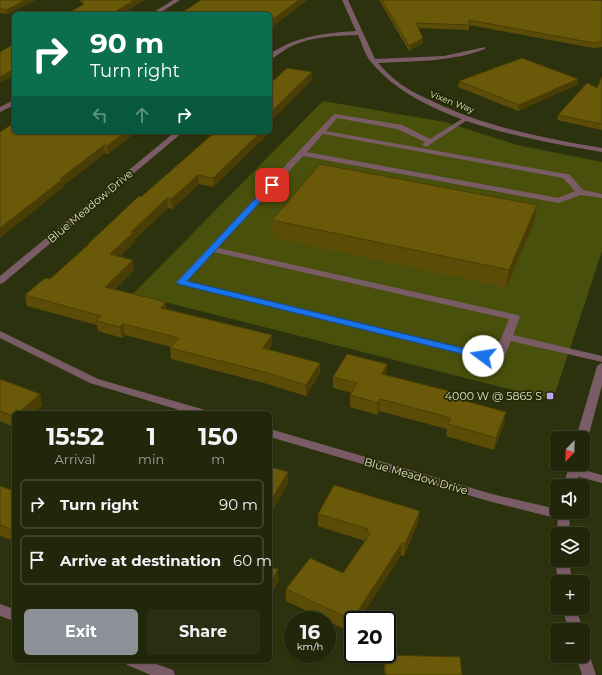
<!DOCTYPE html>
<meta charset="utf-8">
<style>
:root{--surface:#22260a;--page:#2a2e13;--text:#f1f3f6;--muted:#a2a59c;--line:#3f432b;--accent:#8c9099}
body{margin:0;font-family:Montserrat,sans-serif;background:var(--page);color:var(--text);height:100vh;display:flex;flex-direction:column;font-size:15px;white-space:nowrap}
*{box-sizing:border-box;margin:0}
p{font-size:13px;color:var(--muted)}
.icon{flex:none;width:22px;height:22px;fill:none;stroke:currentColor;stroke-width:2;stroke-linecap:round;stroke-linejoin:round}
.map{position:relative;flex:1;overflow:hidden}
.panel{position:absolute;left:12px;top:411px;width:260px;height:252px;display:flex;flex-direction:column;background:var(--surface);border-radius:6px;box-shadow:0 1px 3px #0004,0 0 0 1px var(--line)}
.panel>*{flex:none}
.banner{position:absolute;left:12px;top:12px;width:260px;height:122px;border-radius:6px;box-shadow:0 1px 3px #0004,0 0 0 1px var(--line);background:#0b6e4f;color:#fff;overflow:hidden}
.needle{width:26px;rotate:203deg}
.tools{position:absolute;left:550px;top:431px;display:grid;gap:8px}
.tools a{display:grid;place-items:center;width:40px;height:40px;border-radius:6px;background:var(--surface);box-shadow:0 1px 3px #0004,0 0 0 1px var(--line);font-size:20px}
.speed{position:absolute;left:284px;top:611px;display:flex;gap:8px;font-size:20px;font-weight:700;text-align:center}
.speed>*{display:grid;place-content:center;width:52px;height:52px;border-radius:50%;background:var(--surface);box-shadow:0 1px 3px #0004,0 0 0 1px var(--line);line-height:1}
.speed small{font-size:10px;font-weight:400}
.speed .limit{border:2px solid #111;border-radius:6px;background:#fff;color:#111}
.pin{position:absolute;display:grid;place-items:center;width:34px;height:34px;color:#fff;margin:-17px;border-radius:8px;box-shadow:0 2px 6px #0006}
.me{position:absolute;width:44px;margin:-22px;rotate:284deg;stroke-linejoin:round;filter:drop-shadow(0 0 3px #0008)}
.turn{display:flex;align-items:center;gap:14px;height:84px;padding:0 12px;font-size:18px}
.turn .icon{width:52px;height:52px;stroke-width:2.5}
.turn b{display:block;font-size:28px;line-height:34px}
.lanes{display:flex;align-items:center;height:38px;padding:0 12px;background:#0003;justify-content:center;gap:20px;direction:ltr}
.lanes .off{opacity:.35}
.eta{display:flex;justify-content:space-evenly;align-items:center;height:68px;text-align:center}
.eta b{font-size:24px;font-weight:700;line-height:28px}
.action{display:flex;gap:8px;margin-top:auto;padding:8px 12px}
.action a{flex:1;height:46px;border-radius:6px;background:var(--accent);color:#fff;font-size:16px;font-weight:700;line-height:46px;text-align:center}
.action a+a{background:var(--page);color:var(--text)}
ul{padding:0;list-style:none}
li{display:flex;align-items:center;gap:12px;height:50px;margin:0 8px 6px;padding:0 4px;border:2px solid var(--line);border-radius:6px}
li div{flex:1}
li b{display:block;font-size:15px}
li em{font-style:normal}
.map>svg:first-child{display:block}
</style>
<div class="map">
<svg width="602" height="675" viewBox="0 0 602 675">
<rect width="100%" height="100%" fill="#2d320e"/>
<path fill="#48500b" d="M323,101L445,122L517,145L602,162V251L553,400L133,294Z"/>
<g fill="none" stroke-linecap="round" stroke-linejoin="round">
<path fill="#7a5c66" fill-rule="evenodd" d="M335,114L402,125L430,139L465,117H469V119L426,147L422,145L425,142L397,129L337,118L326,131L566,174H569L583,190L602,194V198L581,195L559,203L303,156L218,248L518,315L520,317L513,335L602,356V362L511,341L503,360L498,363L178,284L176,282L178,280L333,115ZM323,134L563,178L575,191L558,198L307,152ZM214,252L509,319L494,356L187,281Z"/>
<g fill="#7a5c66" fill-rule="evenodd">
<path d="M173,0H180L158,14H151Z"/>
<path d="M342,0H348L375,59L444,56L485,47V49C451,62 414,61 378,63C383,68 388,74 393,78C404,88 419,95 432,101C485,127 544,138 602,148V152C530,140 419,121 371,62C365,55 362,44 358,35C336,36 312,36 292,46C284,49 278,56 270,59V54C296,36 326,33 356,31Z"/>
<path d="M14,100V105L0,112V107Z"/>
<path d="M175,132H183L3,283L0,284V276Z"/>
<path d="M0,331L98,379L205,410L207,413H189L90,383L0,338Z"/>
<path d="M270,429L492,494L557,509V512H568L569,515L567,518L563,520L492,502L270,437Z"/>
<path d="M573,467L602,475V483L569,474L567,471L569,468Z"/>
<path d="M0,604L14,609V621L0,616Z"/>
<path d="M125,661H148L173,670L175,675H151L127,665Z"/>
</g>
<g fill="#7a5c66" fill-rule="evenodd">
<path d="M602,363V385L588,438L583,442V438H576L597,366Z"/>
<path d="M569,464H581L576,486H564Z"/>
<path d="M558,512H570L569,534H557Z"/>
<path d="M557,557V560H569L572,582H558L555,560Z"/>
<path d="M562,608H576L583,630H569Z"/>
<path d="M583,649L588,651L596,675H582L576,656H583Z"/>
</g>
</g>
<g fill="#5b4d08">
<path d="M0,0H35L7,14L0,13Z"/>
<path d="M80,0H145L120,14H67L83,5Z"/>
<path d="M307,0L272,27H270V14Z"/>
<path d="M379,0H592L602,1V47L594,48L469,25V30L418,28L423,43L409,51Z"/>
<path d="M602,77V130L557,120L558,115L597,88Z"/>
<path d="M578,79L577,85L518,111L458,87L459,81Z"/>
<path d="M14,132H136L108,154L105,153L64,185V187Z"/>
<path d="M269,133L213,187L199,184L172,209L168,208L135,239V242L119,257L134,270L115,289L167,309L272,335V345L269,349L320,373L306,396L264,383L171,359L170,348L171,347L125,335L122,338L98,331L97,325L27,306L25,295L50,279L88,245V244L141,197Z"/>
<path d="M272,220L534,223L506,288L273,238Z"/>
<path d="M387,364L386,375L453,392V398L504,424L494,450L446,436L447,429L379,411L377,415L350,407V395L352,393L333,388V377Z"/>
<path d="M0,379L40,394L42,406L14,413V427L0,421Z"/>
<path d="M0,486L14,491V541L0,536Z"/>
<path d="M318,514L418,523L404,556L401,555L359,620H353V630L351,632L327,621V620H326L286,601V589L343,573L365,541L318,526Z"/>
<path d="M385,655L462,675H385L384,667Z"/>
</g>
<g fill="#4a3e06">
<path d="M26,0H35L7,14L6,10Z"/>
<path d="M135,0H145L120,14H111Z"/>
<path d="M299,0H307L272,27V20Z"/>
<path d="M423,38V43L409,51V46Z"/>
<path d="M14,69V75L0,83V77Z"/>
<path d="M312,72V80L270,122V113Z"/>
<path d="M578,79L577,85L518,111L519,105Z"/>
<path d="M125,132H136L108,154L107,146Z"/>
<path d="M261,132H269V133L213,187V178Z"/>
<path d="M104,145L105,153L64,185V187L0,238V228L60,179Z"/>
<path d="M198,175L199,184L172,209L171,199Z"/>
<path d="M167,198L168,208L135,239V242L111,265L110,254L131,232Z"/>
<path d="M537,205L534,223L506,288L509,270Z"/>
<path d="M133,260L134,270L107,297L105,287Z"/>
<path d="M166,302L167,312L161,308Z"/>
<path d="M123,324L125,335L122,338L120,327Z"/>
<path d="M272,335V345L263,358V348Z"/>
<path d="M320,363V373L306,396V385Z"/>
<path d="M387,364L386,376L382,374Z"/>
<path d="M40,394L42,406L34,413H18Z"/>
<path d="M380,399L379,411L377,415L378,403Z"/>
<path d="M506,412L504,424L494,450L496,438Z"/>
<path d="M288,472V484L270,515V502Z"/>
<path d="M420,511L418,523L404,556L405,544Z"/>
<path d="M402,543L401,555L359,620H353V630L351,632L352,620Z"/>
<path d="M278,569L279,580L270,596V585Z"/>
</g>
<g fill="#6a5909" stroke="#4a3e06">
<path d="M0,0H26L6,10L0,9Z"/>
<path d="M82,0H135L111,14H67L84,4Z"/>
<path d="M201,0H299L272,20L270,21V14H180Z"/>
<path d="M382,0H592L602,1V42L594,43L469,20V25L416,23L423,38L409,46Z"/>
<path d="M14,44V69L0,77V52Z"/>
<path d="M522,58L578,79L519,105L459,81Z"/>
<path d="M287,68L312,72L270,113V84Z"/>
<path d="M602,77V124L558,115L587,83L597,88Z"/>
<path d="M14,123V132H125L107,146L104,145L60,179H63L0,228V132Z"/>
<path d="M215,132H261L213,178L198,175L171,199L167,198L131,232H134L110,254L133,260L105,287L166,302L161,308L272,335L263,348L320,363L306,385L264,372L170,348L179,338L123,324L120,327L96,321L101,316L25,295L45,278L50,279L89,244H88L139,196L141,197Z"/>
<path d="M320,164L537,205L509,270L272,220Z"/>
<path d="M347,354L387,364L382,374L453,392L451,397L506,412L496,438L448,424L451,418L380,399L378,403L350,395L357,383L333,377Z"/>
<path d="M0,379L40,394L18,413H14V416L0,411Z"/>
<path d="M270,467L288,472L270,502Z"/>
<path d="M334,485L420,511L405,544L402,543L352,620L286,589L310,558L343,573L370,534L366,532L368,529L318,514Z"/>
<path d="M0,486L14,491V530L0,525Z"/>
<path d="M270,567L278,569L270,585Z"/>
<path d="M385,655L460,657L462,675H386Z"/>
</g>
<path fill="#1a73e8" stroke="#114b97" d="M272,183L274,184V187L187,281L487,354L488,356L487,358L483,359L178,284L177,282L178,281L269,184Z"/>
<rect fill="#bea9f5" stroke="#242804" stroke-width="1.5" x="546" y="392" width="8" height="8" rx="2"/>
<g text-anchor="middle" stroke-width="3.5" stroke-linejoin="round" paint-order="stroke">
<g font-size="9" fill="#dde4c1" stroke="#242804">
<text transform="translate(452 102) rotate(21)" y="3">Vixen Way</text>
</g>
<g font-size="11" fill="#dde4c1" stroke="#242804">
<text transform="translate(90 206) rotate(-40)" y="4">Blue Meadow Drive</text>
<text transform="translate(416 476) rotate(16)" y="4">Blue Meadow Drive</text>
</g>
<g font-size="11" fill="#dde4c1" stroke="#242804" text-anchor="end">
<text x="542" y="400">4000 W @ 5865 S</text>
</g>
</g>
</svg>
<div class="tools">
<a><svg class="needle" viewBox="-14 -14 28 28"><path d="M0-13l5 13h-10z" fill="#e53935"/><path d="M0 13l5-13h-10z" fill="#a2a59c"/></svg></a>
<a><svg class="icon" aria-label="sound" viewBox="0 0 24 24"><path d="M4 9h4l5-4v14l-5-4H4zM17 9q2 3 0 6"/></svg></a>
<a><svg class="icon" aria-label="layers" viewBox="0 0 24 24"><path d="M12 4l9 5-9 5-9-5zM3 14l9 5 9-5"/></svg></a>
<a>+</a>
<a>−</a>
</div>
<div class="speed"><div>16<small>km/h</small></div><div class="limit">20</div></div>
<div class="pin" style="left:272px;top:185px;background:#d93025"><svg class="icon" aria-label="arrive" viewBox="0 0 24 24"><path d="M6 21V4h12l-3 4 3 4H6"/></svg></div>
<svg class="me" style="left:483px;top:356px" viewBox="-20 -20 40 40"><circle r="19" fill="#fff"/><path d="M0-13L10 11 0 6-10 11z" fill="#1a73e8"/></svg>
<div class="banner">
<div class="turn"><svg class="icon" aria-label="right" viewBox="0 0 24 24"><path d="M7 20v-9h11M14 6l5 5-5 5"/></svg><div><b>90 m</b>Turn right</div></div>
<div class="lanes"><svg class="icon off" aria-label="left" viewBox="0 0 24 24"><path d="M17 20v-9H6M10 6l-5 5 5 5"/></svg><svg class="icon off" aria-label="ahead" viewBox="0 0 24 24"><path d="M12 20V5M6 11l6-6 6 6"/></svg><svg class="icon" aria-label="right" viewBox="0 0 24 24"><path d="M7 20v-9h11M14 6l5 5-5 5"/></svg></div>
</div>
<section class="panel">
<div class="eta">
<div><b>15:52</b><p>Arrival</p></div>
<div><b>1</b><p>min</p></div>
<div><b>150</b><p>m</p></div>
</div>
<ul>
<li><svg class="icon" aria-label="right" viewBox="0 0 24 24"><path d="M7 20v-9h11M14 6l5 5-5 5"/></svg><div><b>Turn right</b></div><em>90 m</em></li>
<li><svg class="icon" aria-label="arrive" viewBox="0 0 24 24"><path d="M6 21V4h12l-3 4 3 4H6"/></svg><div><b>Arrive at destination</b></div><em>60 m</em></li>
</ul>
<div class="action"><a>Exit</a><a>Share</a></div>
</section>
</div>
